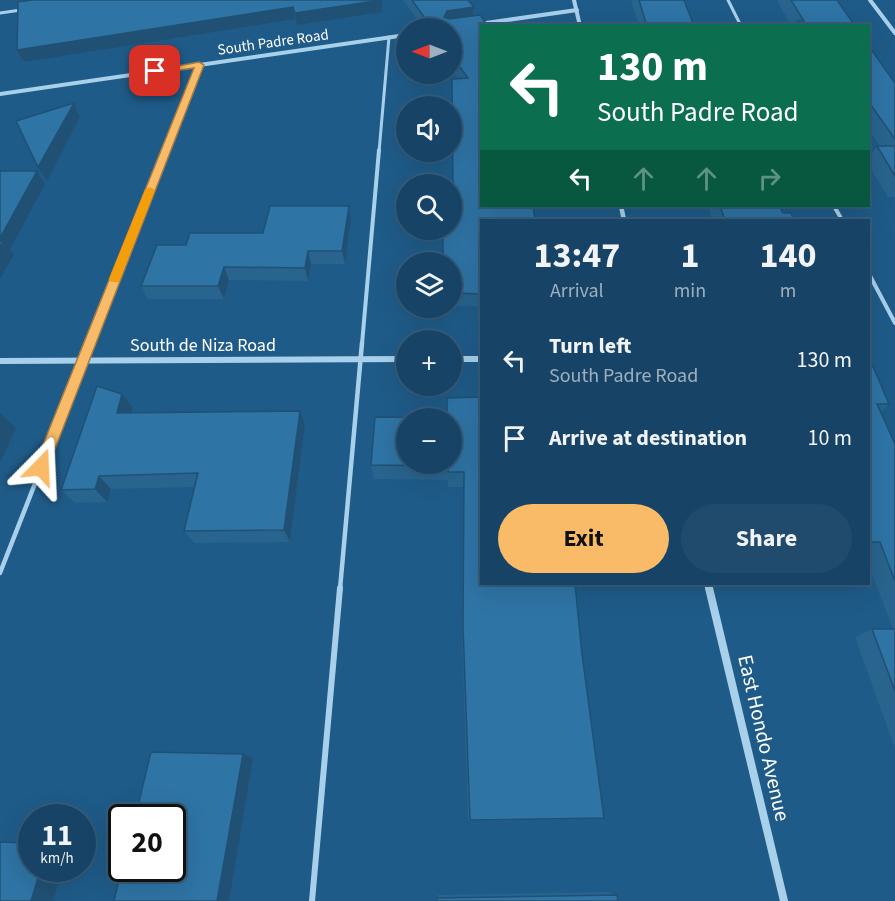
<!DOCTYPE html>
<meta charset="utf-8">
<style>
:root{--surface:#174466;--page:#204b6c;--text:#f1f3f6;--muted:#9eb0bf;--line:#365c7a;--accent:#f9bb68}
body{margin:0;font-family:"Source Sans 3",sans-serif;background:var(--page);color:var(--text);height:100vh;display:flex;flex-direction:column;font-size:22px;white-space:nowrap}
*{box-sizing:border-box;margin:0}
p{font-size:20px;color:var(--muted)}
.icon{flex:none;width:33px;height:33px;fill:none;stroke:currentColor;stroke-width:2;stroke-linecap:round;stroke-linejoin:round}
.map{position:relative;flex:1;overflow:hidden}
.drawer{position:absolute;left:480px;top:219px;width:390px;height:366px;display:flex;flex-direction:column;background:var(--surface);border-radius:0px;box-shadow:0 6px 24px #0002,0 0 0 2px var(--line)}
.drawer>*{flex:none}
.hud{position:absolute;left:480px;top:24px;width:390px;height:183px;border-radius:0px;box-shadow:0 6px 24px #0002,0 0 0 2px var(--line);background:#0b6e4f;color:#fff;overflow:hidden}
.needle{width:39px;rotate:270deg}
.tools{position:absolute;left:396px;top:18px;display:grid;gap:12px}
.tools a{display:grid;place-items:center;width:66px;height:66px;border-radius:50%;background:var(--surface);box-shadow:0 6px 24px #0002,0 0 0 2px var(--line);font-size:30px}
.speed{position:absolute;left:18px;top:804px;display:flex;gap:12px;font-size:30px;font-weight:700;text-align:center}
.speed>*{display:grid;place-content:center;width:78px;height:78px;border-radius:50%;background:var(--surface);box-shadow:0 6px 24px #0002,0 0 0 2px var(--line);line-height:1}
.speed small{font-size:15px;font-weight:400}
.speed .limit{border:3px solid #111;border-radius:9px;background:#fff;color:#111}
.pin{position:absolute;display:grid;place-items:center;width:51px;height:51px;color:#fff;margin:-26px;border-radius:12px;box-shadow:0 3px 9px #0006}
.me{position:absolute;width:66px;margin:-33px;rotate:21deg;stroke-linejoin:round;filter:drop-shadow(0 0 4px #0008)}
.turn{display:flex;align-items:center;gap:21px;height:126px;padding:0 18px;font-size:27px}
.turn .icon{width:78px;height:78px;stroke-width:2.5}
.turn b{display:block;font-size:42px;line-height:51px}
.lanes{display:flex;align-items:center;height:57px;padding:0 18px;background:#0003;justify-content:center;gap:30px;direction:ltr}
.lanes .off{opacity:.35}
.eta{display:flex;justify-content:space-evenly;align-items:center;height:102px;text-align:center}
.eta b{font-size:36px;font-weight:700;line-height:42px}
.button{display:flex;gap:12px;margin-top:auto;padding:12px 18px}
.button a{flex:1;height:69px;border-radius:36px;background:var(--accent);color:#111;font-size:24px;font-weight:700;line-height:69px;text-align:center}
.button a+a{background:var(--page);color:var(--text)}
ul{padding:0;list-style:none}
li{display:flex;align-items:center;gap:18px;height:78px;padding:0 18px}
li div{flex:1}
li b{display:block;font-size:22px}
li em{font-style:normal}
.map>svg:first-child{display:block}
</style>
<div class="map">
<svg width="895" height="901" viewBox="0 0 895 901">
<rect width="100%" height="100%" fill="#1f5b88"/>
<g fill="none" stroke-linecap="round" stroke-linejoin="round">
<g stroke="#a8d0eb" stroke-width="3">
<path d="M728,0L741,26"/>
<path d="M0,13L21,10"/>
<path d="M165,152L199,65"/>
<path d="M379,152L389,37"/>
</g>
<g stroke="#a8d0eb" stroke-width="4">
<path d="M834,206L842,220"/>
<path d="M868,272L895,323"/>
<path d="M90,344L166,150"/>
<path d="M362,344L379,150"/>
</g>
<g stroke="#a8d0eb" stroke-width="4.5">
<path d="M0,573L90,343"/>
<path d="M340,589L362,343"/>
</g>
<path stroke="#a8d0eb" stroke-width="6" d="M312,901L340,588"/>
<g stroke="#a8d0eb" stroke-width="4">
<path d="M574,0L580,26"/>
<path d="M870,0L895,33"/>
<path d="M479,24L577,10"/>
<path d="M0,94L406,35"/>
</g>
<path stroke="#a8d0eb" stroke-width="4.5" d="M621,206L624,220"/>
<g stroke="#a8d0eb" stroke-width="6">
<path d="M452,359H482"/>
<path d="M0,361L406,359"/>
<path d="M708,584L709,589"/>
</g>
<path stroke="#a8d0eb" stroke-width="8" d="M709,588L784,901"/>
</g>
<g fill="#28648e">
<path d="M403,0H468L474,7L482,220V306H452V184L458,79L452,69V28H423Z"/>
<path d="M631,0H684L694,26H639Z"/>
<path d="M777,0H837L855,26H791Z"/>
<path d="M868,45L895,83V197H888L868,164V160L877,146H880L868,129Z"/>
<path d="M349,206L351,220L345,264H311L308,281L229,280L224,299H148L141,286L263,233Z"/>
<path d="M701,206H779L783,213L794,220H712L709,209H702Z"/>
<path d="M868,355L889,404L881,412L895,444V749L855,637L872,629H893L868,564Z"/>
<path d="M133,408L132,412L305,425L290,542L194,543L184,531L195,487L111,489L107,502L75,503L61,490Z"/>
<path d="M447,418L582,654L604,818L596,819L468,821L462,636L463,487H448V480L374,479L371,465Z"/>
<path d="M608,892L617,895L437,898L438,895Z"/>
</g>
<g fill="#205174">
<path d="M382,0V12L297,25L295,13Z"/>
<path d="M293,7L295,19L24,62L17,50Z"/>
<path d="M474,7L473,20L447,24L444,17L447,11Z"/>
<path d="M74,103L80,117L47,181L38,167Z"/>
<path d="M37,171L45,184L10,250L14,254L0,279V238Z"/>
<path d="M349,206L351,220L345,264L342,251Z"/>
<path d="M308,251L311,264L308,281L305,268Z"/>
<path d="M224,267L229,280L224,299L218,286Z"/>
<path d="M122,394L133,408L128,427L117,413Z"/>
<path d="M300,411L305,425L290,542L284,530Z"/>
<path d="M0,413L16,428L0,463Z"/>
<path d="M99,476L111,489L107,502L95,489Z"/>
<path d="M243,754L253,758L229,901H217Z"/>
<path d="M41,868H63L53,901H31Z"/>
</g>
<g fill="#2e74a5" stroke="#205174" stroke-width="1.5" fill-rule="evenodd">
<path d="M31,0H382L295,13L293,7L17,50L18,2Z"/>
<path d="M412,0H468L474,7L447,11L444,17L449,19L480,15L488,26H482V206H533L535,220H482V294L452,293V262H443V230H452V184H445H453L452,79L468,78L452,56V28H432Z"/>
<path d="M639,0H684L694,26H647Z"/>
<path d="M791,0H837L855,26H801L798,21H804Z"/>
<path d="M868,45L895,83V139L868,101Z"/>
<path d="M74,103L38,167L16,121Z"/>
<path d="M877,146H895V176Z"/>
<path d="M0,171H37L0,238Z"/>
<path d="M270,206H349L342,251H308L305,268L224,267L218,286H141L157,245H186L190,233H263Z"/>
<path d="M720,206H779L783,213H791L794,220H725Z"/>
<path d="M0,241H4L0,247Z"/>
<path d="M868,355L889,404H877L895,444V581L880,542H868Z"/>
<path d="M97,386L122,394L117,413L300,411L284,530L184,531L198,473L99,476L95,489L61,490Z"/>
<path d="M482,397V584H575L582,654L604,818L470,820L463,626L464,472H448V466L371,465L375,417L447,418V398ZM406,418H452V464H406Z"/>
<path d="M872,629H895V691Z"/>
<path d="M151,752L243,754L217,901H114L122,868H172V818H135Z"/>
<path d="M0,842L32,843V868H41L31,901H0Z"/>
<path d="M617,895L618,901H437V898Z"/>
</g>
<path fill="#f9bb68" stroke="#a27a44" stroke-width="1.5" d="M199,62L204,65L48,467L46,471H36L34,467L194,68L155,74L151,71Z"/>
<path fill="#f59e0b" d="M150,187L155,190L120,279L119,282H111L109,279L145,190Z"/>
<g text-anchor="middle" stroke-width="6" stroke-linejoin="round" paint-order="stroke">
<g font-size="15" fill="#fff" stroke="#1f5b88">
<text transform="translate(273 42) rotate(-8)" y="5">South Padre Road</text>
</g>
<g font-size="18" fill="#fff" stroke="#1f5b88">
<text x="203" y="351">South de Niza Road</text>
</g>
<g font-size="21" fill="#fff" stroke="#1f5b88">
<text transform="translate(764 738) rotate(77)" y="7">East Hondo Avenue</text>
</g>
</g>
</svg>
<div class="tools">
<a><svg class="needle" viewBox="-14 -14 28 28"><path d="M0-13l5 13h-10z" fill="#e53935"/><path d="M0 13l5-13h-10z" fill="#9eb0bf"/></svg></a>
<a><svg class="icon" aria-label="sound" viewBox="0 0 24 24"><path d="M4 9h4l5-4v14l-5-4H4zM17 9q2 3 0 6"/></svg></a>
<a><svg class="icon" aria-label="search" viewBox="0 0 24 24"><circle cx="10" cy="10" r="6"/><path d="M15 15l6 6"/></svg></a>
<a><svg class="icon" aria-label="layers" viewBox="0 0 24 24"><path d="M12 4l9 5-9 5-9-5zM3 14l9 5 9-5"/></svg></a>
<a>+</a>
<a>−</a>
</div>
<div class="speed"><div>11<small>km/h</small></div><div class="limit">20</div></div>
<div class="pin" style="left:155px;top:71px;background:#d93025"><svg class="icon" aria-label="arrive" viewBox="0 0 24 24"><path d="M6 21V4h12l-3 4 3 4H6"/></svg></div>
<svg class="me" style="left:41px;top:467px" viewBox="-20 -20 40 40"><path d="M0-17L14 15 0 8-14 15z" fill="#f9bb68" stroke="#fff" stroke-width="4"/></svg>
<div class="hud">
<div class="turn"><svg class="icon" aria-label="left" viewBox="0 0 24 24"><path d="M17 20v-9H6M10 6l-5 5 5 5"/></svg><div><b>130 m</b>South Padre Road</div></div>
<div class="lanes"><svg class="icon" aria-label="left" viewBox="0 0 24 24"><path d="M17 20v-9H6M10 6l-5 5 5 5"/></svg><svg class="icon off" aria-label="ahead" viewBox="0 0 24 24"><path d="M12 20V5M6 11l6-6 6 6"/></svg><svg class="icon off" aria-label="ahead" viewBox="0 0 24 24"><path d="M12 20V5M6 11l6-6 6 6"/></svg><svg class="icon off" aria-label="right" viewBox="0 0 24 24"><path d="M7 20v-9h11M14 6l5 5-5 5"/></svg></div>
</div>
<section class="drawer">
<div class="eta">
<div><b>13:47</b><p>Arrival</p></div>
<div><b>1</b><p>min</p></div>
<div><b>140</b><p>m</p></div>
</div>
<ul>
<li><svg class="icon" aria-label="left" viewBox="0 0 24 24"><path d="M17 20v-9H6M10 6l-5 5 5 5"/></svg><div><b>Turn left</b><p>South Padre Road</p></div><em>130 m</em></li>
<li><svg class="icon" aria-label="arrive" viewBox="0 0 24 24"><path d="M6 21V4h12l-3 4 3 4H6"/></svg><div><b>Arrive at destination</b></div><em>10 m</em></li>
</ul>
<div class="button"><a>Exit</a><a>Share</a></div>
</section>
</div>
